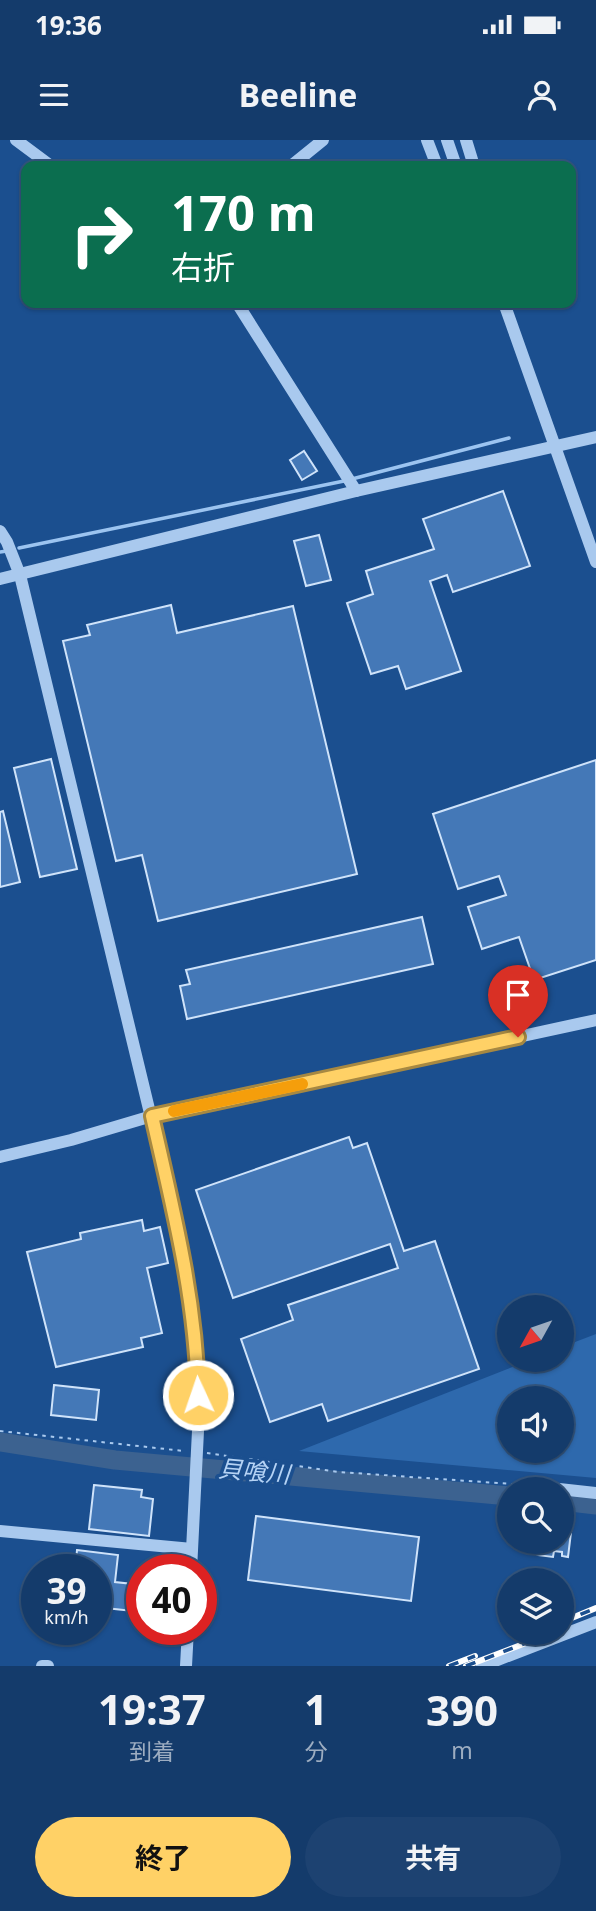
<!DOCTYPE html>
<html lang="ja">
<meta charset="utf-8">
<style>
:root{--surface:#143b6b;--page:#1d4271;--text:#f1f3f6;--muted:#9dadc1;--line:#33557e;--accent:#ffd166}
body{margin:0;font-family:"Noto Sans","Noto Sans JP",sans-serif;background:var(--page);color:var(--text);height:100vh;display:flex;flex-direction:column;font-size:26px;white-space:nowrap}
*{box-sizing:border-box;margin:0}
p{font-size:23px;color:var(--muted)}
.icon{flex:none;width:38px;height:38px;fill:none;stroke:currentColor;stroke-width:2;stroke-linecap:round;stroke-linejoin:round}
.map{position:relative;height:1526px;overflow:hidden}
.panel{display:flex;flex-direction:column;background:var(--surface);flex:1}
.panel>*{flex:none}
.banner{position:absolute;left:21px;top:21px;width:555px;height:147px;border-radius:14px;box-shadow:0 2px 5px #0004,0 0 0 2px var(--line);background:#0b6e4f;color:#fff;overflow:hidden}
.needle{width:46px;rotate:230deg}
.tools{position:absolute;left:497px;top:1155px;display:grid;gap:14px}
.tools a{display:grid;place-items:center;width:77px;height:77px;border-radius:50%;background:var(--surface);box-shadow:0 2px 5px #0004,0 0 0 2px var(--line);font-size:35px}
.speed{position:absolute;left:21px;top:1414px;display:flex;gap:14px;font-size:35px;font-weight:700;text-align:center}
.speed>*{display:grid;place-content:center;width:91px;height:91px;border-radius:50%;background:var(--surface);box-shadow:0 2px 5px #0004,0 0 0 2px var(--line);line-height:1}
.speed small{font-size:18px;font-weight:400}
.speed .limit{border:10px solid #d22;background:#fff;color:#111}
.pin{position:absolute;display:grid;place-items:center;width:60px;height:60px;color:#fff;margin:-72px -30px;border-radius:50% 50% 50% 0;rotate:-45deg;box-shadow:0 0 7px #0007}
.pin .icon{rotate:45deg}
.me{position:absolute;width:77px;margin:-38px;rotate:357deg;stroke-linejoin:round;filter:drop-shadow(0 0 5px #0008)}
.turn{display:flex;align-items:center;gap:24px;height:147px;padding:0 35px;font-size:32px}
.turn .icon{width:91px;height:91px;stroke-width:2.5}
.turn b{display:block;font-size:49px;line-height:60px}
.eta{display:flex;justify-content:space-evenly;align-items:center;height:119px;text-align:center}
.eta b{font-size:42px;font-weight:700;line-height:49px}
.cta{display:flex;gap:14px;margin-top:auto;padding:14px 35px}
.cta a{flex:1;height:80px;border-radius:42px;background:var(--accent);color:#111;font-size:28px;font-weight:700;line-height:80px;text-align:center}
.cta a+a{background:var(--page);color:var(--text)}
.status{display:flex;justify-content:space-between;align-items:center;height:49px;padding:0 35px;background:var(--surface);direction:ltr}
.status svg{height:19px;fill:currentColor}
header{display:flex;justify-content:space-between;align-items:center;height:91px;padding:0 35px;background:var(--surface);font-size:32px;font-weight:700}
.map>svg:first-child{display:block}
</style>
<div class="status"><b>19:36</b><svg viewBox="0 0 49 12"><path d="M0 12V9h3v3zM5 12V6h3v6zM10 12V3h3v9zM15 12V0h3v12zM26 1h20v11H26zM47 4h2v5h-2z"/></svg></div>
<header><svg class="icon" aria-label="menu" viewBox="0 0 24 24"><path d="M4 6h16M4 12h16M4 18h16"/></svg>Beeline<svg class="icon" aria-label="person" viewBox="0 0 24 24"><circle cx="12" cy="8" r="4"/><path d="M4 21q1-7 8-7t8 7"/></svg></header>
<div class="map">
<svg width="596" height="1526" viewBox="0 0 596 1526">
<rect width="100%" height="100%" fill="#1b4f8f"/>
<path fill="#2e69ad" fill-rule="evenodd" d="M596,1194V1338L299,1311L530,1220H562V1207ZM509,1258H562V1311H509Z"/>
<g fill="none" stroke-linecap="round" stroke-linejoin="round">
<g stroke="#9cc4f0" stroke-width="3.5">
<path d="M352,339L509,298"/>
<path d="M19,408L344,341"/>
<path d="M0,412L7,411"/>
</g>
<g stroke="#3c6290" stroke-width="19">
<path d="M0,1302L115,1320L509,1356"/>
<path d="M562,1361L596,1365"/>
</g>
</g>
<g fill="#4478b7" stroke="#cfe3fa" stroke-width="2">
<path d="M304,311L317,331L302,340L290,320Z"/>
<path d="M503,351L530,426L453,452L447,435L430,441L461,531L406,549L398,526L371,534L347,463L373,454L366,431L434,409L423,379Z"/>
<path d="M319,395L331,440L306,446L294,401Z"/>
<path d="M171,465L177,493L293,466L357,734L158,781L142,715L116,721L63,501L90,495L87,485Z"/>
<path d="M51,619L77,729L40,737L14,628Z"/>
<path d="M596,620V820L534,840L519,797L482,809L468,767L506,755L499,736L458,749L433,674Z"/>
<path d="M3,671L20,742L0,747V672Z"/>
<path d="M422,777L433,824L187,879L180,846L190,844L186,830Z"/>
<path d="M349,997L353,1008L367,1003L404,1111L435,1101L479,1229L328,1281L322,1264L270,1282L241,1199L293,1180L288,1165L398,1128L390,1104L233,1158L196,1050Z"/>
<path d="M142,1080L144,1091L160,1087L168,1123L147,1128L162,1193L141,1198L143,1207L56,1227L27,1112L81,1099L80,1093Z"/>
<path d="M54,1245L99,1250L96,1280L51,1275Z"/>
<path d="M94,1345L142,1350L141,1357L153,1359L149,1396L89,1389Z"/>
<path d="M256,1376L419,1397L411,1461L248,1440Z"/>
<path d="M562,1382L572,1384L568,1417L562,1416V1412L554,1411L553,1417L537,1415L538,1402H562Z"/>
<path d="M77,1410L118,1415L115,1442L142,1445V1472L96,1467V1430H75Z"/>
</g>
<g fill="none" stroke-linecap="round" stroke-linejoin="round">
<g stroke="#a9c9ee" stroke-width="2" stroke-dasharray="3.5 5" stroke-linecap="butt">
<path d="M0,1291L184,1311"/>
<path d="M207,1313L339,1332L512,1344"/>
</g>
<g stroke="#a9c9ee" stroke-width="12">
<path d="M16,0L51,26"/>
<path d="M427,0L437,26"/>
<path d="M447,0L456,26"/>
<path d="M466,0L474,26"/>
<path d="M291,26L323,0"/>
<path d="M237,163L356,351"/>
<path d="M504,163L596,422"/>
<path d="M0,391L7,402L20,435L184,1114L192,1170L199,1271L191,1430"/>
<path d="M0,439L356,351L596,297"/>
<path d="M0,1017L71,1000L152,976L596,880"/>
<path d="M523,1345L596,1353"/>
<path d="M0,1391L192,1409"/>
<path d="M42,1526H48"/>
<path d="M186,1526L188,1489"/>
<path d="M482,1526L596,1482"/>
</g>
<defs>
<g id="rail">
<path d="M562,1482L596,1468"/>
<path d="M449,1526L475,1516"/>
<path d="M466,1526L552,1493"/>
</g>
</defs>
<use href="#rail" stroke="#fff" stroke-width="6"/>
<use href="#rail" stroke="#1b4f8f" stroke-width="3.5" stroke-dasharray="10" stroke-linecap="butt"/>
</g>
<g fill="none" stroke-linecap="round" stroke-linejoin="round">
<defs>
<path id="route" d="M198,1255C196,1158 173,1069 152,976L518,897"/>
</defs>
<use href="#route" stroke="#a68842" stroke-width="18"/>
<use href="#route" stroke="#ffd166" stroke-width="12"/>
<path stroke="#f59e0b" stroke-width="12" d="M174,971L302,944"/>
</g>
<g text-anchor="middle" stroke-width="7" stroke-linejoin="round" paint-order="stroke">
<g font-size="24" font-style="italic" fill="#b5d3f5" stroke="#1b4f8f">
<text transform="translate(254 1332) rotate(5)" y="8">貝喰川</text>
</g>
</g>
</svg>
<div class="tools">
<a><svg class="needle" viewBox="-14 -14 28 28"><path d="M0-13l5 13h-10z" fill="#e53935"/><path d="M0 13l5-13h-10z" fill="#9dadc1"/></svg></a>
<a><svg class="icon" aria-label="sound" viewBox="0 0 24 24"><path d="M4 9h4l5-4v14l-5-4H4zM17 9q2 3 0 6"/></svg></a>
<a><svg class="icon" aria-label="search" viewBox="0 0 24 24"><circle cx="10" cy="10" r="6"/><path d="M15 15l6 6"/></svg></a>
<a><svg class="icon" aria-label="layers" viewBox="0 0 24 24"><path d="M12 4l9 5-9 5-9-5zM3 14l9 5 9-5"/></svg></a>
</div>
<div class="speed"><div>39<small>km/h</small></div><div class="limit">40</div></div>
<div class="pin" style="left:518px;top:897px;background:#d93025"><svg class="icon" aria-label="arrive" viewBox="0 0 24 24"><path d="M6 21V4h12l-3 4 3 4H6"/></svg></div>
<svg class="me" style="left:198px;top:1255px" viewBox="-20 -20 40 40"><circle r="17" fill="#ffd166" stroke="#fff" stroke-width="3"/><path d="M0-11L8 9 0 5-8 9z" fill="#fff"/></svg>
<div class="banner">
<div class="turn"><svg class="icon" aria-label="right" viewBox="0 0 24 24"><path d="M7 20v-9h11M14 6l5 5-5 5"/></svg><div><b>170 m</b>右折</div></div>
</div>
</div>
<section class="panel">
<div class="eta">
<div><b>19:37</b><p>到着</p></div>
<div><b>1</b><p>分</p></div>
<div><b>390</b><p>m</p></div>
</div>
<div class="cta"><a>終了</a><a>共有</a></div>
</section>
